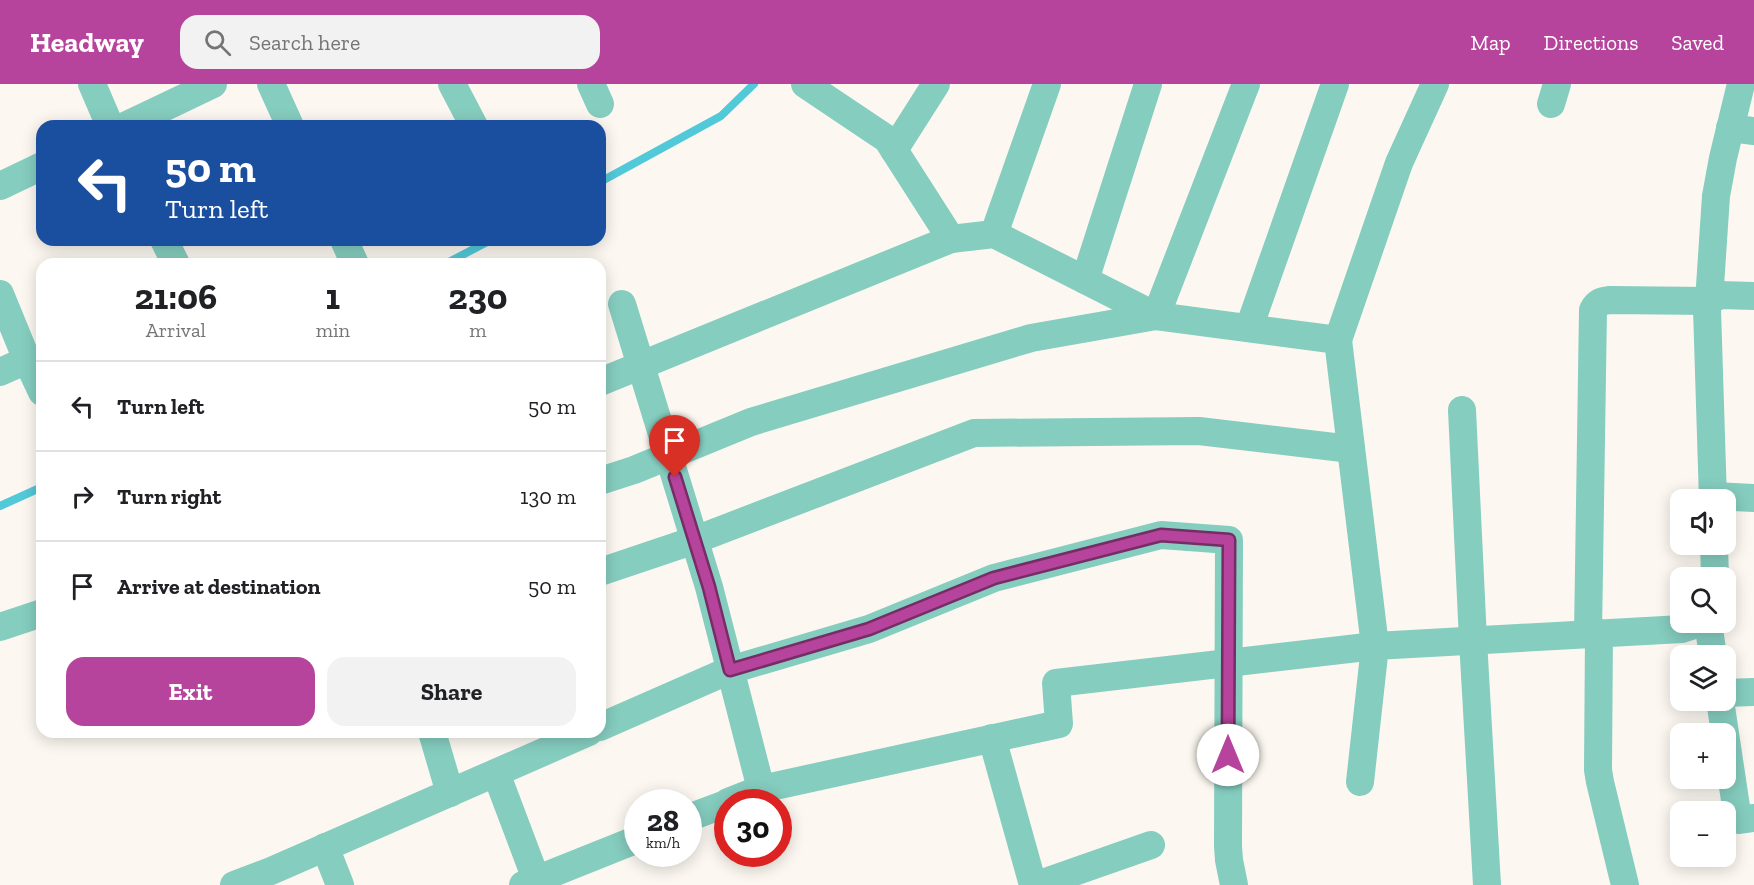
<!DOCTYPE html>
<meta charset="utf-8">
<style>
:root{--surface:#fff;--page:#f2f2f2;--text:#202124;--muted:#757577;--line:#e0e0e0;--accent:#b6439c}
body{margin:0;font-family:"Zilla Slab",serif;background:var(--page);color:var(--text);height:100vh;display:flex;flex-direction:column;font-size:22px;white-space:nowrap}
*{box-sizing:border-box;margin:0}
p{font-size:20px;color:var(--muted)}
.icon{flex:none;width:33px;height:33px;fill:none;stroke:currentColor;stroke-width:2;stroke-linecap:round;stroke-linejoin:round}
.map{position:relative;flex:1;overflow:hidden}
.panel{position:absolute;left:36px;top:174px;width:570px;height:480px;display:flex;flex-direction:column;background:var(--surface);border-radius:18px;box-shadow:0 3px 15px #0003}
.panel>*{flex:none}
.top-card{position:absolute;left:36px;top:36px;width:570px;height:126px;border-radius:18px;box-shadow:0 3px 15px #0003;background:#1a4fa0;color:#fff;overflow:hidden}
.controls{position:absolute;left:1670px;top:405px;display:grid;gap:12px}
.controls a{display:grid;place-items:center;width:66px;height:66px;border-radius:12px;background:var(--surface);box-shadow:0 3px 15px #0003;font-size:30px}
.speed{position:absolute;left:624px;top:705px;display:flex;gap:12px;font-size:30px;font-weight:700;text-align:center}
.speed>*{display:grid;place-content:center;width:78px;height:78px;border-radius:50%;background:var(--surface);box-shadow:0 3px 15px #0003;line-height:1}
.speed small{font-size:15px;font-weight:400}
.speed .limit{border:9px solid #d22;background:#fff;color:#111}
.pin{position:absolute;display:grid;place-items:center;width:51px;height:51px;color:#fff;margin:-62px -26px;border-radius:50% 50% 50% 0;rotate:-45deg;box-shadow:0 0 6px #0007}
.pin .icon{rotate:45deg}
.me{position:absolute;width:66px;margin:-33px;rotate:0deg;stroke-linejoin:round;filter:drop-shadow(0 0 4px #0008)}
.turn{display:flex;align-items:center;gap:21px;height:126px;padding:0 30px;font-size:27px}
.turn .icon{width:78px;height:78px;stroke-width:2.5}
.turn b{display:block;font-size:42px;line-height:51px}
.eta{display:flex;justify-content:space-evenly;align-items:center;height:102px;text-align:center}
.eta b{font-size:36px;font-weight:700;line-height:42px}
.primary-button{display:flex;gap:12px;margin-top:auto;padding:12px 30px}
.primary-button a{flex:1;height:69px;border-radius:18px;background:var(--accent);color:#fff;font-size:24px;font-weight:700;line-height:69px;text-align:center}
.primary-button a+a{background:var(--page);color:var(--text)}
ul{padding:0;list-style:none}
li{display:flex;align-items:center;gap:18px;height:90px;padding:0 30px;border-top:2px solid var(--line)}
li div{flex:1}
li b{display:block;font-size:22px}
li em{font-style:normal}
header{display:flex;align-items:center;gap:36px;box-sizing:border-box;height:84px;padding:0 30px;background:var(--accent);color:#fff}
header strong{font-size:28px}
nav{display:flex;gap:33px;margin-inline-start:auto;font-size:21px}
.search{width:420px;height:54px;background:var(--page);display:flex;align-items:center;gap:15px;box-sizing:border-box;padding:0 21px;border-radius:18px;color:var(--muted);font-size:22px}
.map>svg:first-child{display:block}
</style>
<header>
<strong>Headway</strong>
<div class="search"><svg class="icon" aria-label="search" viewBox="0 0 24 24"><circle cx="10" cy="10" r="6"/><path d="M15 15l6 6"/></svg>Search here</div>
<nav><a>Map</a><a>Directions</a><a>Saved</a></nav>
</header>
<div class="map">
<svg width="1754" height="801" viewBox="0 0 1754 801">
<rect width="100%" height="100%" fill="#fcf8f1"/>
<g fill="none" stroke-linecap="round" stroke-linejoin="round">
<g stroke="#52c9d9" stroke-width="8">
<path d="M600,98L721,32L754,0"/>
<path d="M445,180L491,156"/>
<path d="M0,422L42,403"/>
</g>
<g stroke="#85cdbf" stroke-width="28">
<path d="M92,0L110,42"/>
<path d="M271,0L290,42"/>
<path d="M452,0L474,42"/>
<path d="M591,0L600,20"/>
<path d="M1551,20L1557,0"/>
<path d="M125,42L213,0"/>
<path d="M1730,44L1754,47"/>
<path d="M894,66L936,0"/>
<path d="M0,102L42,82"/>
<path d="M994,150L1047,0"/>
<path d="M164,156L176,180"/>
<path d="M344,156L355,180"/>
<path d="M1085,196L1148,0"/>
<path d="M0,210L27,276L42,308"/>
<path d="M622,220L709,503L761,705"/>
<path d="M1249,244L1335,0"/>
<path d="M1338,256L1399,79L1435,0"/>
<path d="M0,288L27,276"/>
<path d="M600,298L951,155"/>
<path d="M1462,326L1473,556L1487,801"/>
<path d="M600,397L634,386L751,338L1031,254L1156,232L1246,0"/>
<path d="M1713,412L1754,414"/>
<path d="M1713,416L1707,225L1709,217L1720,211L1754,212"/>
<path d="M1714,460L1715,494"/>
<path d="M600,488L695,456L974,349L1199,347L1351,365"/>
<path d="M1708,538L1713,572"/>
<path d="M0,543L42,529"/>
<path d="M1599,549L1598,686L1600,698L1625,801"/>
<path d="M1588,550L1593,226C1597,218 1602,217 1610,216L1709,217L1716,112L1723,74L1741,0"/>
<path d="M1725,609L1754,608"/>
<path d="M1720,616L1738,736L1754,734"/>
<path d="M600,643L730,586L869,545L994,494L1161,451L1229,456L1228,762L1229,776L1234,801"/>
<path d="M432,648L450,709"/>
<path d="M992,654L1033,801"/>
<path d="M496,689L536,795"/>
<path d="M1360,698L1375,562L1682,545L1704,538"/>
<path d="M728,718L761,705L1059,640L1056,599L1375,562L1338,256L1156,232L994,150L951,155L887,55L805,0"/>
<path d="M688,734L728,719"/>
<path d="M325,763L340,801"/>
<path d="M234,801L271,787L589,648"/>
<path d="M523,801L638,755"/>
<path d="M1037,801L1151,761"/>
</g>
</g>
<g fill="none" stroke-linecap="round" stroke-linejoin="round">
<defs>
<path id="route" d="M675,393L709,503L730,586L869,545L994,494L1161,451L1229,456L1228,671"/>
</defs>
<use href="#route" stroke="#762c65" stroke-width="15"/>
<use href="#route" stroke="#b6439c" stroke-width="10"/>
</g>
</svg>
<div class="controls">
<a><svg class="icon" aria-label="sound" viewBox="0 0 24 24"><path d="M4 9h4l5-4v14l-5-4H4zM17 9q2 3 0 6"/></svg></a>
<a><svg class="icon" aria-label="search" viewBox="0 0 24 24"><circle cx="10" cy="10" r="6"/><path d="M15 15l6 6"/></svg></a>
<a><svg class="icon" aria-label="layers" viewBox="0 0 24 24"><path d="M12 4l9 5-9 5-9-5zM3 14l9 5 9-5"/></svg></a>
<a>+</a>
<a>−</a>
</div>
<div class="speed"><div>28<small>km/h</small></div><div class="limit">30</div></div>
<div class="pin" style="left:675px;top:393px;background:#d93025"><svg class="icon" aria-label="arrive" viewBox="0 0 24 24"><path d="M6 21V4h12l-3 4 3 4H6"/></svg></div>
<svg class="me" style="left:1228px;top:671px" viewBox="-20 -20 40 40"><circle r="19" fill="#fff"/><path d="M0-13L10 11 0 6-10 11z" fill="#b6439c"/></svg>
<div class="top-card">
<div class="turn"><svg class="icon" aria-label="left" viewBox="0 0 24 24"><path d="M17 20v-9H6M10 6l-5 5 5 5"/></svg><div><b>50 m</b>Turn left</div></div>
</div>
<section class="panel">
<div class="eta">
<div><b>21:06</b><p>Arrival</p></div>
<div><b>1</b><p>min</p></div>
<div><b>230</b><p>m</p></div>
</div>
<ul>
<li><svg class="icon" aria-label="left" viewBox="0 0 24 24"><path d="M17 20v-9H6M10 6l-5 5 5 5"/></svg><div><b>Turn left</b></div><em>50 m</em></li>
<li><svg class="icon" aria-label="right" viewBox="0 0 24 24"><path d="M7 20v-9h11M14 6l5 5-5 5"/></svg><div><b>Turn right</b></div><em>130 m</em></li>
<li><svg class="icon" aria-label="arrive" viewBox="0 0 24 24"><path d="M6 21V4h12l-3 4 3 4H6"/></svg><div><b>Arrive at destination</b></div><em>50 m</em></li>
</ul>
<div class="primary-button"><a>Exit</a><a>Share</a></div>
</section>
</div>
